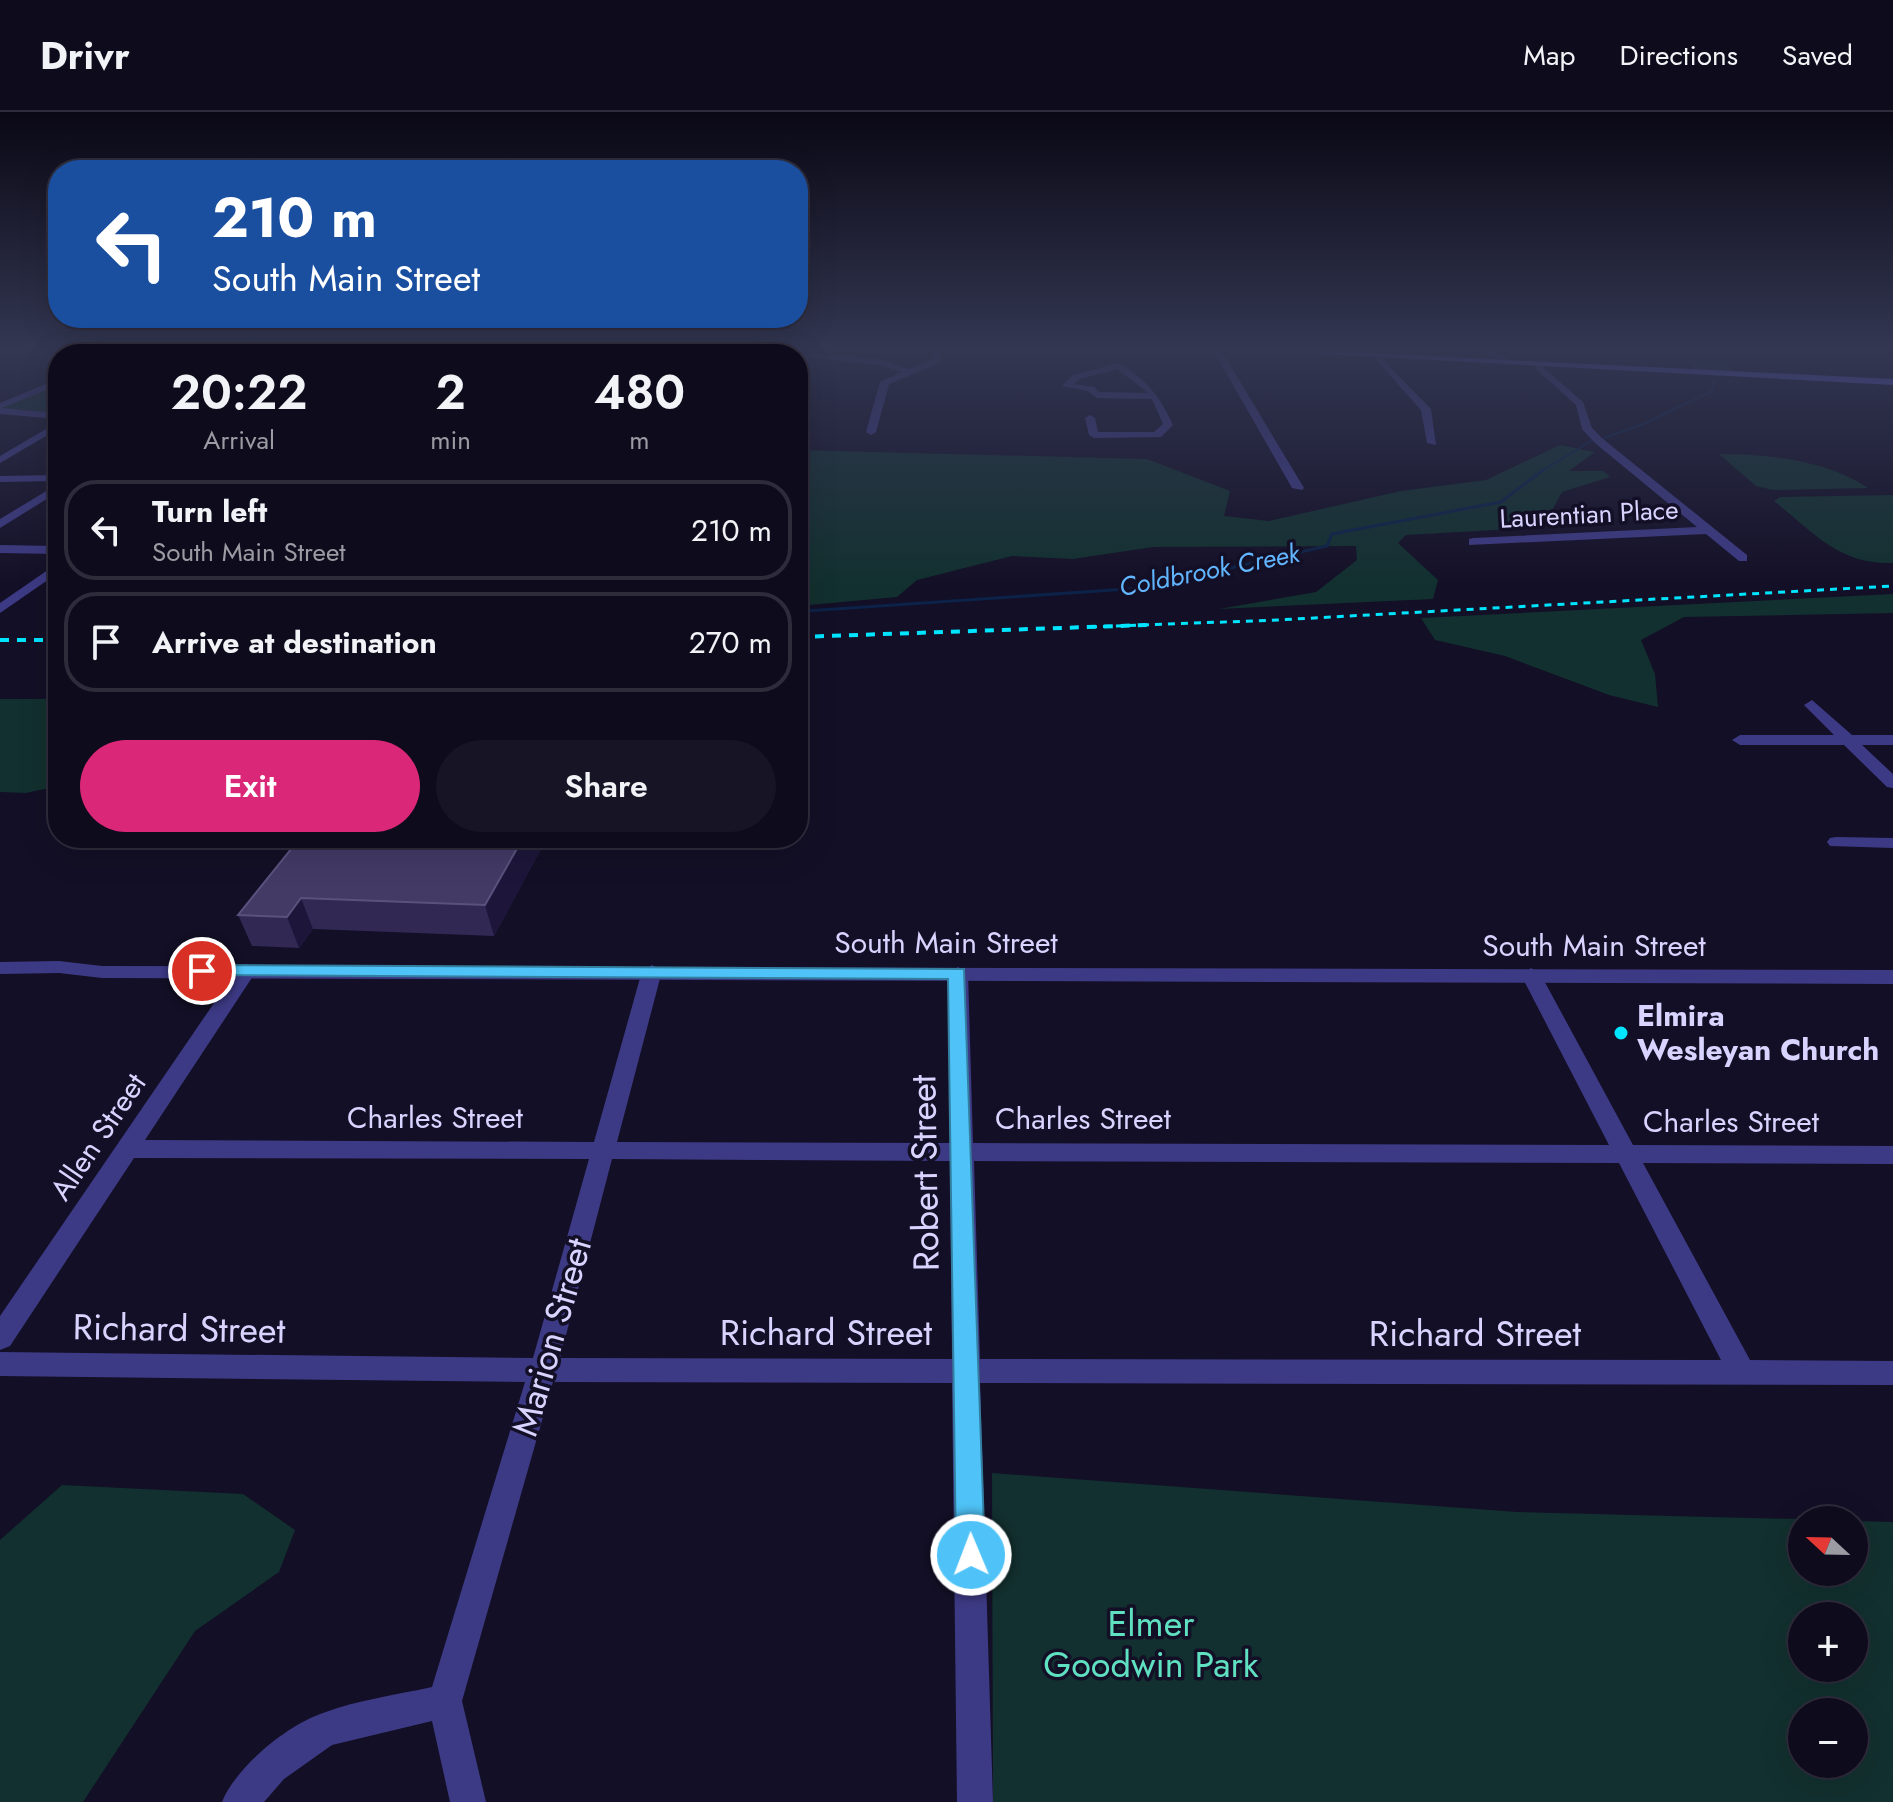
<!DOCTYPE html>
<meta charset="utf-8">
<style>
:root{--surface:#0e0b1c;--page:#171425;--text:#f1f3f6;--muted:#9b9ba3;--line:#2e2b3b;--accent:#db2777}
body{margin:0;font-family:Jost,sans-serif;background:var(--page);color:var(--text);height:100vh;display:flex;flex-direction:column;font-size:30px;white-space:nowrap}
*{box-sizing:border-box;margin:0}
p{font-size:26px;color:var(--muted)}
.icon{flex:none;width:44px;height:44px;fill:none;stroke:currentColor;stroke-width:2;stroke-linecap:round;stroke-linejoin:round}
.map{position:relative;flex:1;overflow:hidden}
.panel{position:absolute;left:48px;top:232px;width:760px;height:504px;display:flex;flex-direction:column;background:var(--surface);border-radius:32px;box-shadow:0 8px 32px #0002,0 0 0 2px var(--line)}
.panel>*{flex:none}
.top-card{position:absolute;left:48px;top:48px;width:760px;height:168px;border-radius:32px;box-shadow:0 8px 32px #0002,0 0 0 2px var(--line);background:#1a4fa0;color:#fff;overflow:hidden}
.needle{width:52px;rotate:292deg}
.tools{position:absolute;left:1788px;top:1394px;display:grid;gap:16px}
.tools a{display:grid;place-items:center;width:80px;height:80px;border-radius:50%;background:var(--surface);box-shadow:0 8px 32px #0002,0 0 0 2px var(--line);font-size:40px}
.pin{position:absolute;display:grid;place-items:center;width:68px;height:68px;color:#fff;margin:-34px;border:4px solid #fff;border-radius:50%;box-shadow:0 2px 8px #0007}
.me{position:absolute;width:88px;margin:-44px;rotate:359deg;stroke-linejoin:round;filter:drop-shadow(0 0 6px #0008)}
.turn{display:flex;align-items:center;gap:28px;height:168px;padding:0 32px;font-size:36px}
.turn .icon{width:104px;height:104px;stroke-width:2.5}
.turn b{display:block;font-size:56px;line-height:68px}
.eta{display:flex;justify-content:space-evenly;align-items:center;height:136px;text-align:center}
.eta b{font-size:48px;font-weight:600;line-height:56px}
.button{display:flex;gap:16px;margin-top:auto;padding:16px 32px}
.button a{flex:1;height:92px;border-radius:48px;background:var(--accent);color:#fff;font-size:32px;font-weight:600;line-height:92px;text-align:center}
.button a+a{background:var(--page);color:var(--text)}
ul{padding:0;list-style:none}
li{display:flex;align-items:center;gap:24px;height:100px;margin:0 16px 12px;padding:0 16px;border:4px solid var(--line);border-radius:32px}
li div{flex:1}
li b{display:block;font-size:30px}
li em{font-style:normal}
header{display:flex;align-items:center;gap:48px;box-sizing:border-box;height:112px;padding:0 40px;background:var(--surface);border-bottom:2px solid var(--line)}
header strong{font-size:38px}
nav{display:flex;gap:44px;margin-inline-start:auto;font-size:28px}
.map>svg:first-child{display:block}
</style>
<header>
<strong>Drivr</strong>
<nav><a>Map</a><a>Directions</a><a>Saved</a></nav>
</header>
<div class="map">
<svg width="1893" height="1690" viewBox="0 0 1893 1690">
<rect width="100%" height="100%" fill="#130f26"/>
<g fill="#12302f" fill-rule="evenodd">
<path d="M1680,238H1720L1733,261L1694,260Z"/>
<path d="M53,275H58V301L1,296Z"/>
<path d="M1560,333L1595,340L1569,359H1603L1610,365L1562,380L1550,402L1530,416L1406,423L1398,431L1438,468L1433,487L1219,497L1316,480L1357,448L1356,434L1153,435L1073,447L1012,444L917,468L897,485L798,494V338L1147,347L1230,379L1224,404L1269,409L1401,379L1486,368Z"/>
<path d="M1719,342C1768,342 1826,348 1868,376L1773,378L1756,374Z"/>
<path d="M1893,383V451C1839,453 1813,420 1774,389L1780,385Z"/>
<path d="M1893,482V501L1684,505L1641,528L1655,562L1658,595L1609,583L1505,544L1435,528L1421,506Z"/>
<path d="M0,587H58V674L26,681L0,680Z"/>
<path d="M992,1361L1517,1400L1834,1408H1802V1460H1854V1409L1893,1410V1690H993ZM1802,1504H1854V1556H1802ZM1802,1600H1854V1652H1802Z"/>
<path d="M62,1373L243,1382L295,1418L279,1460L195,1519L83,1690H0V1428Z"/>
</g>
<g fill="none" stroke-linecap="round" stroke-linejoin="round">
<g stroke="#0c2248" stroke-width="2">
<path d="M1707,238L1713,258"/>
<path d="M1604,326L1646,311L1712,279L1714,267"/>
<path d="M1540,360L1591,329"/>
</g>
<path stroke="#0c2248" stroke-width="3" d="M798,494L806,499L1142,476L1327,434L1332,422L1501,390L1543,358"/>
<g fill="#3d3a85" fill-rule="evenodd">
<path d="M111,238H122L107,242Z"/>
<path d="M216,238H226L212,242Z"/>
<path d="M499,238H509L495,242Z"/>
<path d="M622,238H633L637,242Z"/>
<path d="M660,238H669L666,242H657Z"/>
<path d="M933,238H941L939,251L889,272L876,320L871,323L866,320L880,270L901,260L879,253L807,245L811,242L880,247L908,257L932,248Z"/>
<path d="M1213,238H1221L1304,376L1302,378L1292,376Z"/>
<path d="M1486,238H1496L1511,251L1504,253Z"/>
<path d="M1372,243H1378L1431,297L1436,333L1427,331L1421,298Z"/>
<path d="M1119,251C1148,270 1158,281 1173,313L1161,325L1094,326L1089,323L1085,306L1090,303L1095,306L1098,320H1154L1163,312L1152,287L1097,286L1088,279L1062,274L1073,263ZM1117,257L1148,281L1099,280L1094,275L1074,272L1079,267Z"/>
<path d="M1538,251L1583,290L1592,316L1603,327L1747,443V449H1739L1706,422L1469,433V427L1473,426L1697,415L1595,331L1582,317L1576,293L1535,256Z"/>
<path d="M58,267V273L2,296L58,301V307L0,302V291Z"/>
<path d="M58,310V317L0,351V344Z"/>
<path d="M58,363V369L0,370V364Z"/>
<path d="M58,372V380L0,416V407Z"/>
<path d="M0,433L58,434V442L0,441Z"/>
<path d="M58,451V461L0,501V491Z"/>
<path d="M1812,588L1852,623H1893V633H1862L1893,662V676L1887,675L1844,633H1740L1732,628L1740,623H1834L1804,593Z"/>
<path d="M1836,725L1893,726V736L1830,734L1827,730L1830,726Z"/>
<path d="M247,852L257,858L145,1028L594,1030L642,859L652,853L662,859L617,1030L950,1031L948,861L958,855L968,861L973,1031L1609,1033L1521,863L1531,856L1541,863L1633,1033L1893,1034V1052L1643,1051L1750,1248L1893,1249V1273L980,1271L993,1690H957L952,1271L553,1270L462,1589L486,1690H450L432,1609L332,1633L284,1667L264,1690H222C236,1655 287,1613 323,1601C357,1588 396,1583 432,1575L525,1270L0,1264V1240L533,1246L589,1047L134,1046L10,1234L0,1238V1204L240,853ZM612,1047L950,1049L952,1247L560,1246ZM974,1049L1619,1051L1721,1248L980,1247Z"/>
</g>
<path fill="#3d3a85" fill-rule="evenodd" d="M59,849L102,854L1893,858V872L102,866L59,861L0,862V850Z"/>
<path fill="#6f6bff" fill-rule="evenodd" d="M1248,238H1309L1893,267V273Z"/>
<path stroke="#00e5ff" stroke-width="3" stroke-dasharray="7 6" stroke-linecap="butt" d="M1090,515L1277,508L1893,474"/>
<g stroke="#00e5ff" stroke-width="4" stroke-dasharray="9 8" stroke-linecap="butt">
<path d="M798,525L1147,513"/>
<path d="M0,528H58"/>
</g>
</g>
<path fill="#312854" d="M265,726H547L494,824L313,817L299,836L252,834L238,803L292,736H269Z"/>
<g fill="#1d163a">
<path d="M523,726H547L494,824L485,793Z"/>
<path d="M301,786L313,817L299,836L287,805Z"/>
</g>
<path fill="#433a66" stroke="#5a527e" stroke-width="2" d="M300,726H523L485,793L301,786L287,805L238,803Z"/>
<linearGradient id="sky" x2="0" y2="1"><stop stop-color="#0a0815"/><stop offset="0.5" stop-color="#333752"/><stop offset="1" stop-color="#333752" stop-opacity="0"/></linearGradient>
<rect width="1893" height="475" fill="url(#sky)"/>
<path fill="#4fc3f7" stroke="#337fa1" stroke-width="2" d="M202,853L964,857L985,1443L981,1453L971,1457L961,1453L956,1443L948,867L195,863L193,859Z"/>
<circle fill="#00e5ff" stroke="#130f26" stroke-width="3" cx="1621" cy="921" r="8"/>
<g text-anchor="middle" stroke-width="7" stroke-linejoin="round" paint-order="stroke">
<g font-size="26" fill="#d9d4ff" stroke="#130f26">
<text transform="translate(1589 402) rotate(-3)" y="9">Laurentian Place</text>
</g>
<g font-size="26" font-style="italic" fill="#62b6ff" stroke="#130f26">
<text transform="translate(1209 458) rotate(-11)" y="9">Coldbrook Creek</text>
</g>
<g font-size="30" fill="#d9d4ff" stroke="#130f26">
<text x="946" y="841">South Main Street</text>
<text x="1594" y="844">South Main Street</text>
<text x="435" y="1016">Charles Street</text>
<text x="1083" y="1017">Charles Street</text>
<text x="1731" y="1020">Charles Street</text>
<text transform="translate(98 1025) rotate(-56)" y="10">Allen Street</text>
</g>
<g font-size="30" font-weight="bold" fill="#d9d4ff" stroke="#130f26" text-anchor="start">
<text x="1637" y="914">Elmira<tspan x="1637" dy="34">Wesleyan Church</tspan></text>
</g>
<g font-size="36" fill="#d9d4ff" stroke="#130f26">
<text transform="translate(924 1061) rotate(-91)" y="13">Robert Street</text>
<text transform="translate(179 1216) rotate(1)" y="13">Richard Street</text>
<text x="826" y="1233">Richard Street</text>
<text x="1475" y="1234">Richard Street</text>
<text transform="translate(551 1225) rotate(-74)" y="13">Marion Street</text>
</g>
<g font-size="36" fill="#5fe0c0" stroke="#130f26">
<text x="1151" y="1524">Elmer<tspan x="1151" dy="41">Goodwin Park</tspan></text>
</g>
</g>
</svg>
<div class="tools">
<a><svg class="needle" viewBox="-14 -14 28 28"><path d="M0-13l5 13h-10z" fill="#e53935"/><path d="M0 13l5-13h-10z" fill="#9b9ba3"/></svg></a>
<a>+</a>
<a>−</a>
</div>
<div class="pin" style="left:202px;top:859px;background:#d93025"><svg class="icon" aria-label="arrive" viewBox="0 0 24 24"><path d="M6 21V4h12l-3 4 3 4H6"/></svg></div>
<svg class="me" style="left:971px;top:1443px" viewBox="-20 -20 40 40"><circle r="17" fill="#4fc3f7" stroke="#fff" stroke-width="3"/><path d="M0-11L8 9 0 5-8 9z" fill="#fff"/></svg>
<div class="top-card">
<div class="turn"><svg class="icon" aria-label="left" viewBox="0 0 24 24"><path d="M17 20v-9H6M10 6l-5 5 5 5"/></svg><div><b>210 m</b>South Main Street</div></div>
</div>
<section class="panel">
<div class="eta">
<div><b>20:22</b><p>Arrival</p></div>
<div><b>2</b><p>min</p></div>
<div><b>480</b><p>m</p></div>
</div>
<ul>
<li><svg class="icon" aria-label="left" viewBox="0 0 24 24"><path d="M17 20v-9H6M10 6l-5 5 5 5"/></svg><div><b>Turn left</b><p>South Main Street</p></div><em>210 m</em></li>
<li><svg class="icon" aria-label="arrive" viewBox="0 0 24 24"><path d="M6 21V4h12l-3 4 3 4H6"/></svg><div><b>Arrive at destination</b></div><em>270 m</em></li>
</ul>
<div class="button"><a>Exit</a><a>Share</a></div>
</section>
</div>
